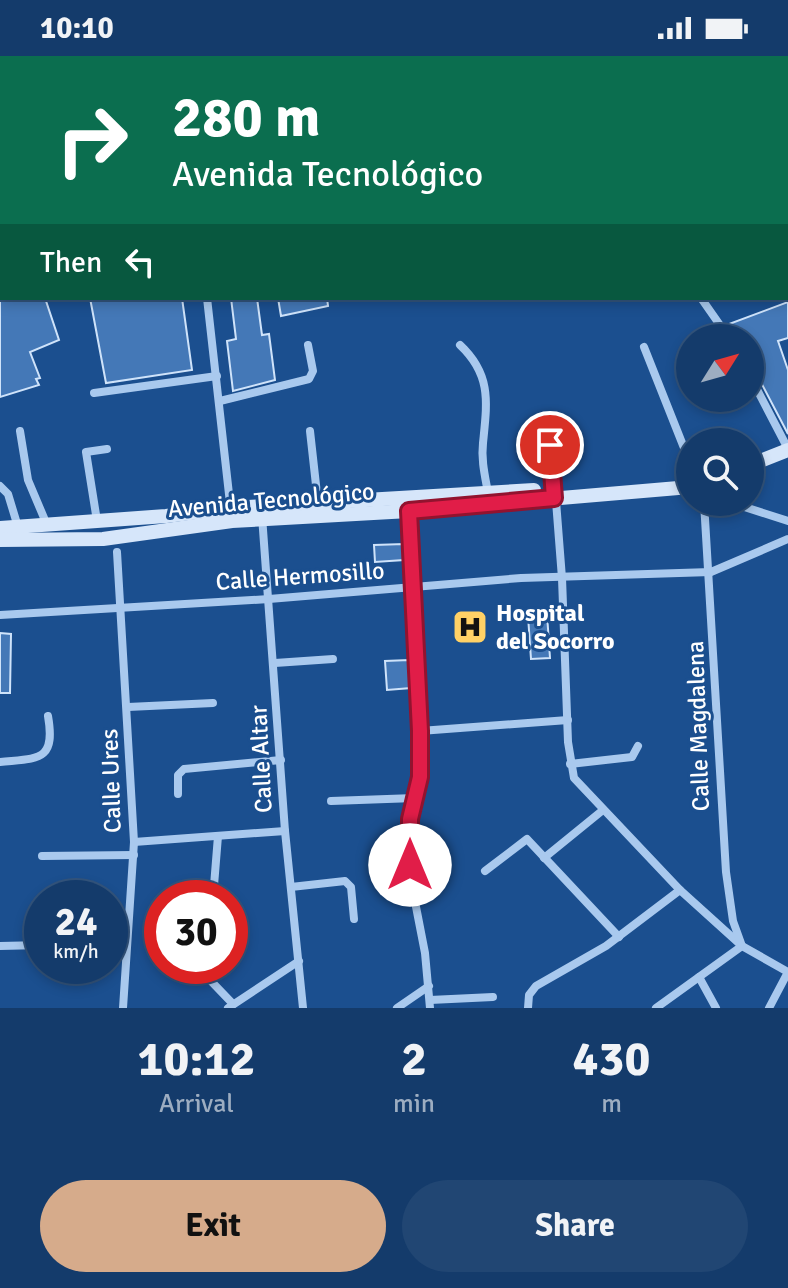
<!DOCTYPE html>
<meta charset="utf-8">
<style>
:root{--surface:#143b6b;--page:#214673;--text:#f1f3f6;--muted:#9dadc1;--line:#33557e;--accent:#d6ab8b}
body{margin:0;font-family:Signika,sans-serif;background:var(--page);color:var(--text);height:100vh;display:flex;flex-direction:column;font-size:30px;white-space:nowrap}
*{box-sizing:border-box;margin:0}
p{font-size:26px;color:var(--muted)}
.icon{flex:none;width:44px;height:44px;fill:none;stroke:currentColor;stroke-width:2;stroke-linecap:round;stroke-linejoin:round}
.map{position:relative;height:952px;overflow:hidden}
.panel{display:flex;flex-direction:column;background:var(--surface);flex:1}
.panel>*{flex:none}
.guide{position:absolute;left:0px;top:0px;width:788px;height:244px;box-shadow:0 4px 12px #0003,0 0 0 2px var(--line);background:#0b6e4f;color:#fff;overflow:hidden}
.needle{width:52px;rotate:53deg}
.tools{position:absolute;left:676px;top:268px;display:grid;gap:16px}
.tools a{display:grid;place-items:center;width:88px;height:88px;border-radius:50%;background:var(--surface);box-shadow:0 4px 12px #0003,0 0 0 2px var(--line);font-size:40px}
.speed{position:absolute;left:24px;top:824px;display:flex;gap:16px;font-size:40px;font-weight:700;text-align:center}
.speed>*{display:grid;place-content:center;width:104px;height:104px;border-radius:50%;background:var(--surface);box-shadow:0 4px 12px #0003,0 0 0 2px var(--line);line-height:1}
.speed small{font-size:20px;font-weight:400}
.speed .limit{border:12px solid #d22;background:#fff;color:#111}
.pin{position:absolute;display:grid;place-items:center;width:68px;height:68px;color:#fff;margin:-34px;border:4px solid #fff;border-radius:50%;box-shadow:0 2px 8px #0007}
.me{position:absolute;width:88px;margin:-44px;rotate:0deg;stroke-linejoin:round;filter:drop-shadow(0 0 6px #0008)}
.turn{display:flex;align-items:center;gap:28px;height:168px;padding:0 40px;font-size:36px}
.turn .icon{width:104px;height:104px;stroke-width:2.5}
.turn b{display:block;font-size:56px;line-height:68px}
.then{display:flex;align-items:center;height:76px;padding:0 40px;background:#0003;gap:16px;font-size:30px}
.eta{display:flex;justify-content:space-evenly;align-items:center;height:136px;text-align:center}
.eta b{font-size:48px;font-weight:800;line-height:56px}
.button{display:flex;gap:16px;margin-top:auto;padding:16px 40px}
.button a{flex:1;height:92px;border-radius:48px;background:var(--accent);color:#111;font-size:32px;font-weight:800;line-height:92px;text-align:center}
.button a+a{background:var(--page);color:var(--text)}
.status{display:flex;justify-content:space-between;align-items:center;height:56px;padding:0 40px;background:var(--surface);direction:ltr}
.status svg{height:22px;fill:currentColor}
.map>svg:first-child{display:block}
</style>
<div class="status"><b>10:10</b><svg viewBox="0 0 49 12"><path d="M0 12V9h3v3zM5 12V6h3v6zM10 12V3h3v9zM15 12V0h3v12zM26 1h20v11H26zM47 4h2v5h-2z"/></svg></div>
<div class="map">
<svg width="788" height="952" viewBox="0 0 788 952">
<rect width="100%" height="100%" fill="#1b4f8f"/>
<g fill="#4478b7" stroke="#cfe3fa" stroke-width="2">
<path d="M0,242H45L59,284L30,296L40,322L36,323L39,329L0,341Z"/>
<path d="M90,242H182L192,314L106,327Z"/>
<path d="M231,242H257L262,279L269,278L275,324L233,335L227,285L236,283Z"/>
<path d="M278,242H327L328,250L281,260Z"/>
<path d="M788,246V282L778,285L788,314V378L755,315L750,282H736L729,268Z"/>
<path d="M404,488V504L375,506L374,489Z"/>
<path d="M547,558L550,602L531,603L528,560Z"/>
<path d="M0,577L11,578L10,637H0Z"/>
<path d="M409,604L411,632L387,634L385,605Z"/>
</g>
<g fill="none" stroke-linecap="round" stroke-linejoin="round">
<g stroke="#a9c9ee" stroke-width="8">
<path d="M84,0L87,2"/>
<path d="M289,0L291,2"/>
<path d="M335,0L336,2"/>
<path d="M433,0V2"/>
<path d="M477,0L478,2"/>
<path d="M728,0V2"/>
<path d="M786,212H788"/>
<path d="M207,242L231,456"/>
<path d="M701,242L729,282"/>
<path d="M460,289C492,319 487,347 483,387C481,404 485,420 488,437"/>
<path d="M644,291L690,407"/>
<path d="M750,320L788,393"/>
<path d="M94,337L217,320"/>
<path d="M220,345L309,323L313,315L308,289"/>
<path d="M550,368L562,522L568,686L574,722L680,834L742,890L788,916L769,952"/>
<path d="M20,375L28,424L47,469"/>
<path d="M310,375L318,447"/>
<path d="M0,430L8,438L18,471"/>
<path d="M729,446L788,465"/>
<path d="M409,455L420,675V721L410,763L411,825L425,897L430,952"/>
<path d="M262,460L285,775L303,952"/>
<path d="M97,465L86,396L107,393"/>
<path d="M117,496L134,786L123,952"/>
<path d="M0,559L269,543L521,522L711,516L788,483"/>
<path d="M275,607L333,603"/>
<path d="M128,651L213,647"/>
<path d="M420,675L568,664"/>
<path d="M0,706C38,702 56,706 48,660"/>
<path d="M570,708L632,701L638,690"/>
<path d="M178,738V719L184,713L281,704"/>
<path d="M331,745L415,742"/>
<path d="M134,786L285,775"/>
<path d="M42,800L134,799"/>
<path d="M544,802L603,754"/>
<path d="M485,815L527,783L619,881"/>
<path d="M291,831L345,825L351,831L354,863"/>
<path d="M213,842L218,780"/>
<path d="M0,890L42,889"/>
<path d="M207,910L209,923L233,948"/>
<path d="M699,921L716,952"/>
<path d="M430,944L493,941"/>
<path d="M228,952L299,905"/>
<path d="M397,952L429,930"/>
<path d="M528,952L529,939L536,930L606,890L680,834"/>
<path d="M656,952L742,890L733,865L726,816L704,446"/>
</g>
<g stroke="#d6e6fa" stroke-width="14">
<path d="M750,409L788,394"/>
<path d="M0,472L166,460L231,452L534,434"/>
<path d="M0,484L103,483L232,465L409,455L690,431"/>
</g>
</g>
<g fill="none" stroke-linecap="round" stroke-linejoin="round">
<defs>
<path id="route" d="M410,809V763L420,721V675L409,455L554,442L550,389"/>
</defs>
<use href="#route" stroke="#92132f" stroke-width="20"/>
<use href="#route" stroke="#e11d48" stroke-width="14"/>
</g>
<defs>
<symbol id="hospital-square" viewBox="-11 -11 22 22"><rect x="-9" y="-9" width="18" height="18" rx="4" fill="#ffd166" stroke="#1b4f8f"/><path d="M-5-5h3v3.5h4V-5h3V5h-3V1.5h-4V5h-3Z" fill="#111"/></symbol>
</defs>
<g fill-rule="evenodd">
<use href="#hospital-square" x="450" y="551" width="40" height="40"/>
</g>
<g text-anchor="middle" stroke-width="6" stroke-linejoin="round" paint-order="stroke">
<g font-size="24" fill="#fff" stroke="#1b4f8f">
<text transform="translate(271 444) rotate(-5)" y="8">Avenida Tecnológico</text>
<text transform="translate(300 520) rotate(-4)" y="8">Calle Hermosillo</text>
<text transform="translate(698 670) rotate(-92)" y="8">Calle Magdalena</text>
<text transform="translate(261 703) rotate(-93)" y="8">Calle Altar</text>
<text transform="translate(111 725) rotate(-92)" y="8">Calle Ures</text>
</g>
<g font-size="24" font-weight="bold" fill="#fff" stroke="#1b4f8f" text-anchor="start">
<text x="496" y="565">Hospital<tspan x="496" dy="28">del Socorro</tspan></text>
</g>
</g>
</svg>
<div class="tools">
<a><svg class="needle" viewBox="-14 -14 28 28"><path d="M0-13l5 13h-10z" fill="#e53935"/><path d="M0 13l5-13h-10z" fill="#9dadc1"/></svg></a>
<a><svg class="icon" aria-label="search" viewBox="0 0 24 24"><circle cx="10" cy="10" r="6"/><path d="M15 15l6 6"/></svg></a>
</div>
<div class="speed"><div>24<small>km/h</small></div><div class="limit">30</div></div>
<div class="pin" style="left:550px;top:389px;background:#d93025"><svg class="icon" aria-label="arrive" viewBox="0 0 24 24"><path d="M6 21V4h12l-3 4 3 4H6"/></svg></div>
<svg class="me" style="left:410px;top:809px" viewBox="-20 -20 40 40"><circle r="19" fill="#fff"/><path d="M0-13L10 11 0 6-10 11z" fill="#e11d48"/></svg>
<div class="guide">
<div class="turn"><svg class="icon" aria-label="right" viewBox="0 0 24 24"><path d="M7 20v-9h11M14 6l5 5-5 5"/></svg><div><b>280 m</b>Avenida Tecnológico</div></div>
<div class="then">Then<svg class="icon" aria-label="left" viewBox="0 0 24 24"><path d="M17 20v-9H6M10 6l-5 5 5 5"/></svg></div>
</div>
</div>
<section class="panel">
<div class="eta">
<div><b>10:12</b><p>Arrival</p></div>
<div><b>2</b><p>min</p></div>
<div><b>430</b><p>m</p></div>
</div>
<div class="button"><a>Exit</a><a>Share</a></div>
</section>
